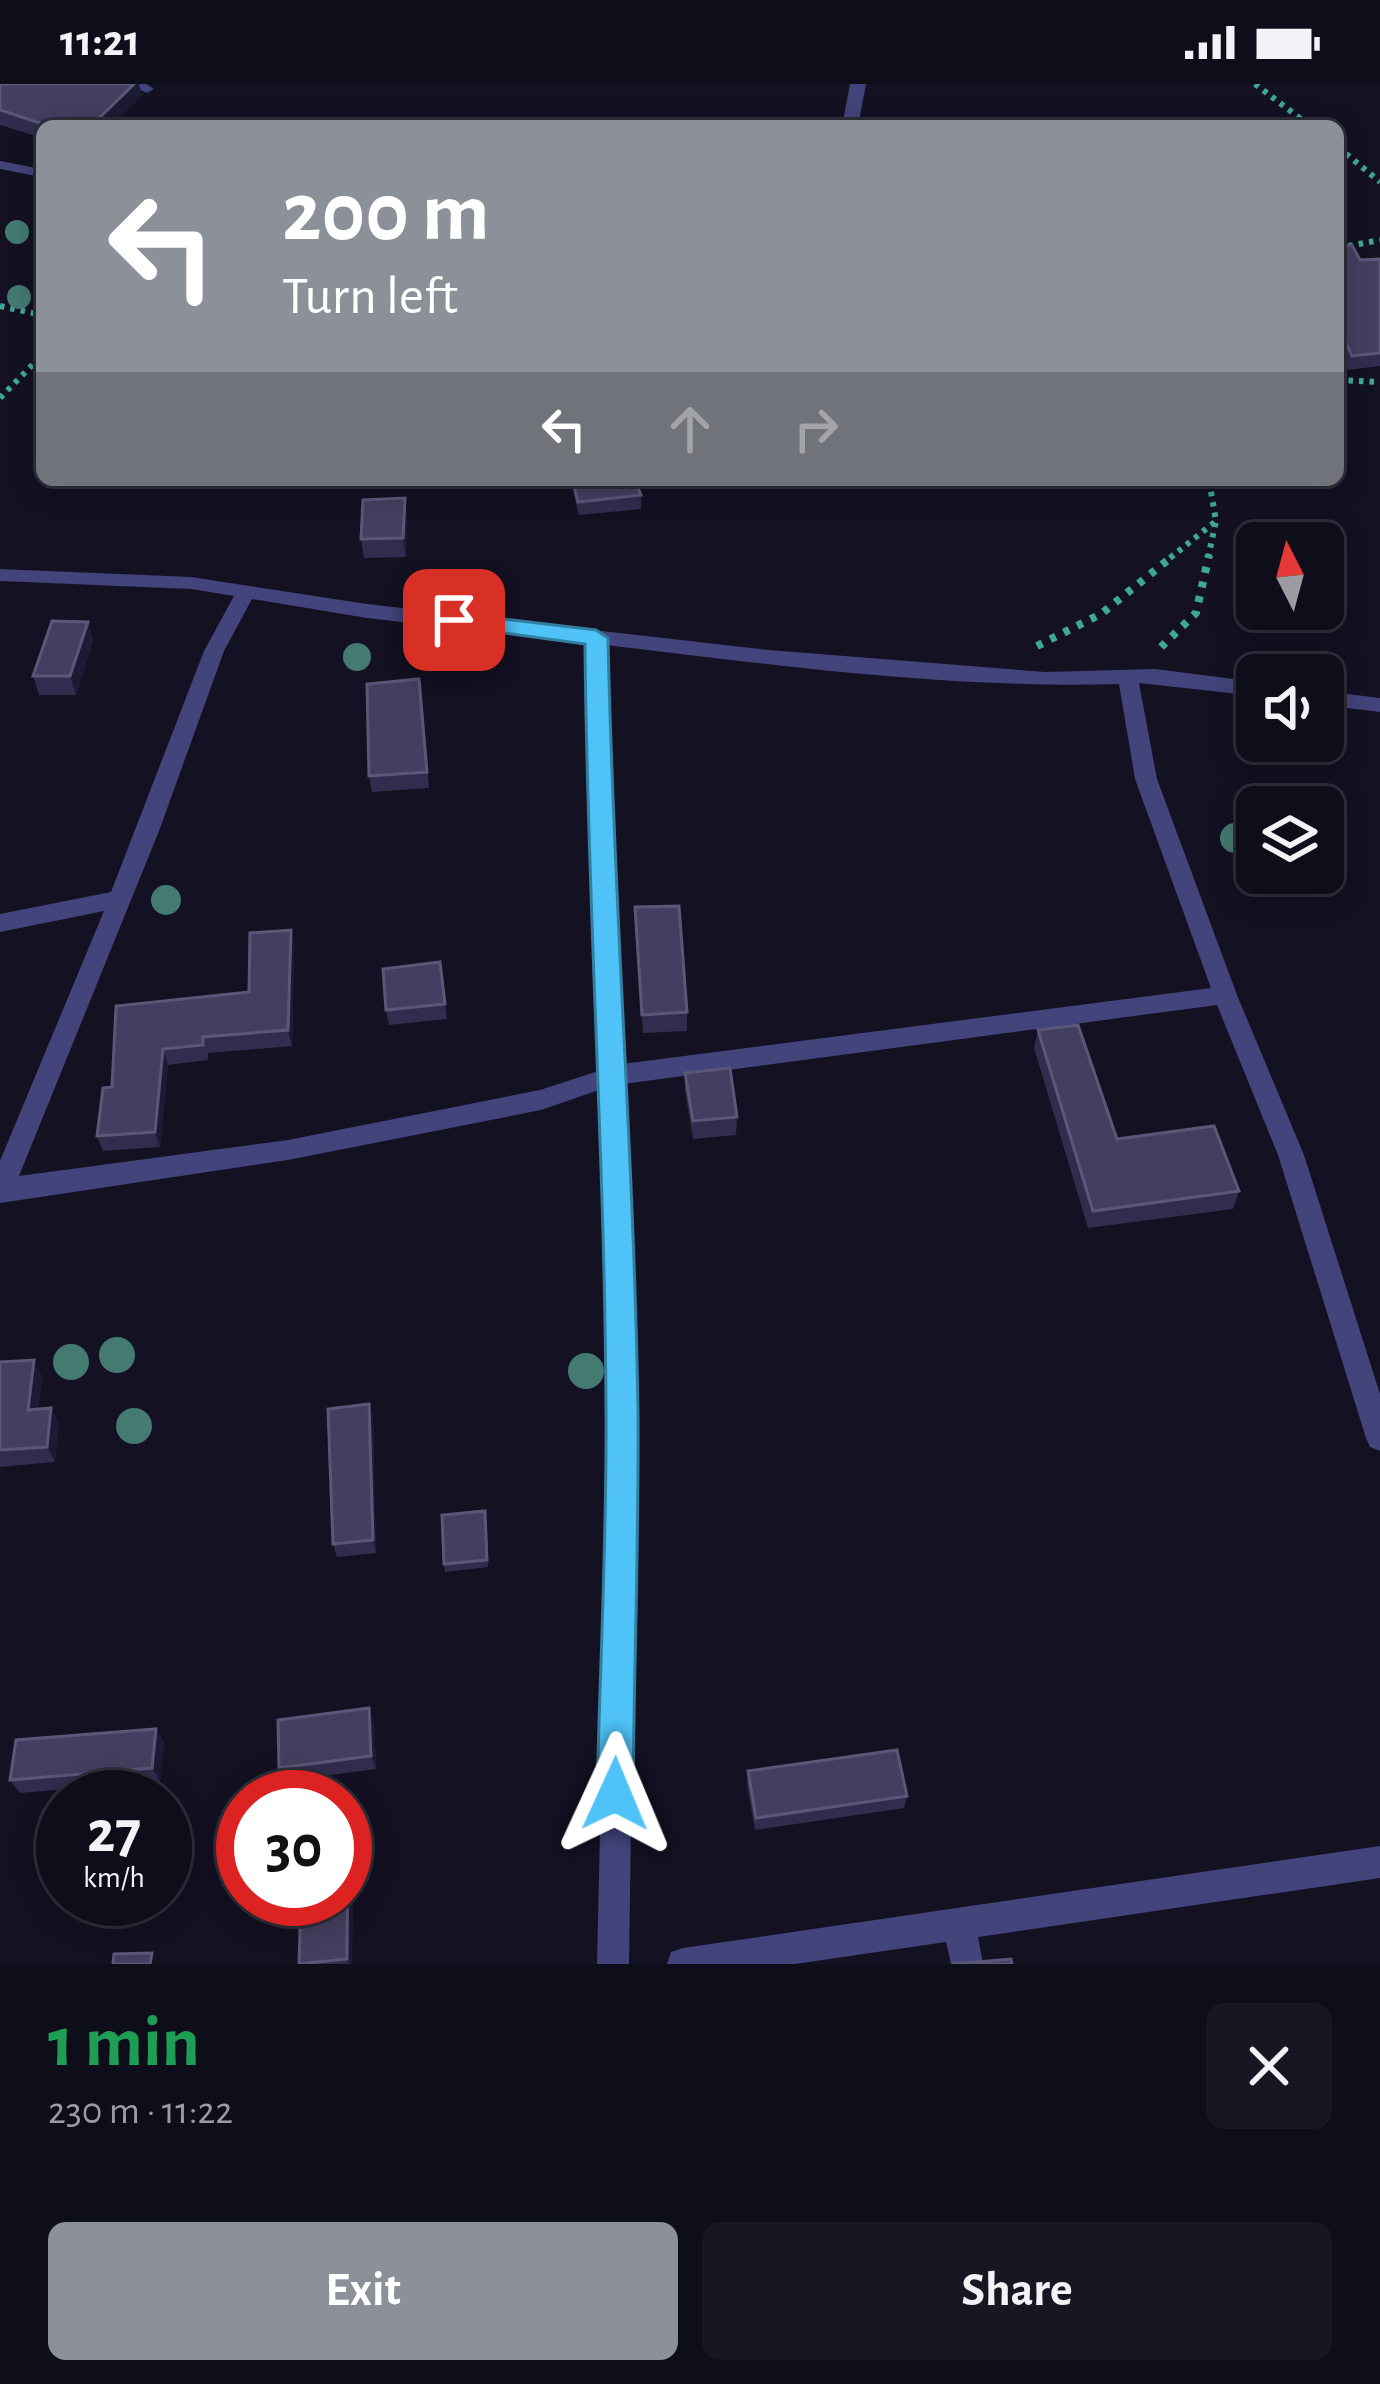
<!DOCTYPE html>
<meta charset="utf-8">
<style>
:root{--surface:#0e0d1a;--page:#171623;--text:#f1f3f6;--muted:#9b9ca2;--line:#2e2d39;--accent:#8c9099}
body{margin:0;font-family:"Alegreya Sans",sans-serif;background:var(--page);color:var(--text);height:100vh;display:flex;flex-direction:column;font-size:45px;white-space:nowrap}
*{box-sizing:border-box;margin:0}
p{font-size:39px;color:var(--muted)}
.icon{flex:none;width:66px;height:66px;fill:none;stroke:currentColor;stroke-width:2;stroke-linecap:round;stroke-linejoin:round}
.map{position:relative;height:1880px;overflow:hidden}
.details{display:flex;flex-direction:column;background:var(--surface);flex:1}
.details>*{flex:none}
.guide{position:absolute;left:36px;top:36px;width:1308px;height:366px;border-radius:18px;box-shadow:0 6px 30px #0003,0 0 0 3px var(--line);background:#8c9099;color:#fff;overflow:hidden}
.needle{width:78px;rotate:354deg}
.buttons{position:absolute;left:1236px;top:438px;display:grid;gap:24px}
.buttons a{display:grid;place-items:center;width:108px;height:108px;border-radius:18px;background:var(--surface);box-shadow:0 6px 30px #0003,0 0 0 3px var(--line);font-size:60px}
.speed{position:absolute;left:36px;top:1686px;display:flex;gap:24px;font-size:60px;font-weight:700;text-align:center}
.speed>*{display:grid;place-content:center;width:156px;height:156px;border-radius:50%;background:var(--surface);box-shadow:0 6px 30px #0003,0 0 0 3px var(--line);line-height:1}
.speed small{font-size:30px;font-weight:400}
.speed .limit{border:18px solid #d22;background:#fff;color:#111}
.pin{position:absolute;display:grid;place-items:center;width:102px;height:102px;color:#fff;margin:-51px;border-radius:24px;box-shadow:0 6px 18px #0006}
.me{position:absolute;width:132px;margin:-66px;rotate:1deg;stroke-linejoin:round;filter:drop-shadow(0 0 9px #0008)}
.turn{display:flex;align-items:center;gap:42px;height:252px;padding:0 48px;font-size:54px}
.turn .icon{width:156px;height:156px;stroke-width:2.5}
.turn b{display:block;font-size:84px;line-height:102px}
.lanes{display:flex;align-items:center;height:114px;padding:0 48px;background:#0003;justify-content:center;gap:60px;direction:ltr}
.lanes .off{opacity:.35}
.round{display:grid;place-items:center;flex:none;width:126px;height:126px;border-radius:18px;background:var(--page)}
.summary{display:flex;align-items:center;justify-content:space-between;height:204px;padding:0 48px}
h1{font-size:72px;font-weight:600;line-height:90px;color:#1e9e55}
.primary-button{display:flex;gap:24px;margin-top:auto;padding:24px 48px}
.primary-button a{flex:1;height:138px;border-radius:18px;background:var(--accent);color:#fff;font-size:48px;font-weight:600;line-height:138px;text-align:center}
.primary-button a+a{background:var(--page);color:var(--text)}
.status{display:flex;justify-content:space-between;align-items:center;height:84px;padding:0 60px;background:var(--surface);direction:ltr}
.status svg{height:33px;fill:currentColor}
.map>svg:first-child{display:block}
</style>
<div class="status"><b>11:21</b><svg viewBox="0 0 49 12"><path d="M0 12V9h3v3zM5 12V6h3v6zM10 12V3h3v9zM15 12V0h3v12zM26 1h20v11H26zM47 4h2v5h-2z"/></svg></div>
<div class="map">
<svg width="1380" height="1880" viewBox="0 0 1380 1880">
<rect width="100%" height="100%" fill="#131122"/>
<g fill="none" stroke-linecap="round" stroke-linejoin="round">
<g stroke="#3fa79a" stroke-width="6" stroke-dasharray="4.5 6" stroke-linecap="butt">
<path d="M1255,0L1310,42"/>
<path d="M1338,63L1380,98"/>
<path d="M1338,164L1380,156"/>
<path d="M0,222L42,231"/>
<path d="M1338,296L1380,298"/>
<path d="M0,314L42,271"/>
<path d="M1170,474L1216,437"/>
<path d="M1208,474L1216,437L1209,396"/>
</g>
<g stroke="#3fa79a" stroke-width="8" stroke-dasharray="6 9" stroke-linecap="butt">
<path d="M1037,562L1101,530L1174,471"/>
<path d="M1161,563L1196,529L1209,471"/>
</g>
<g fill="#42447b" fill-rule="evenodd">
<path d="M128,0H146L154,5L147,9Z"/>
<path d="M0,77L42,85V93L0,85Z"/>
</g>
<g fill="#42447b" fill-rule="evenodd">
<path d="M850,0H866L858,42H842Z"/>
<path d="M0,485L191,493L367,520L769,566L1045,588L1155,585L1257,598V612L1139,599L1157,695L1237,911L1304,1071L1380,1310V1367L1370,1363L1366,1354L1278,1071L1217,921L623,1000L636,1395L629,1880H597L608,1395L599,1006L541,1026L288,1076L0,1119V1077L104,827L0,848V830L111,808L204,567L234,512L191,505L0,497ZM252,515L367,534L586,559L598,987L540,1006L288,1056L19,1092L159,747L224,567ZM606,561C775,581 948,605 1119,600L1135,695L1211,904L622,980Z"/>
<path d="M1323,607L1380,614V628L1323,621Z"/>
<path d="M1380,1762V1794L978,1853L983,1880H951L946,1858L795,1880H667L671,1868L683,1864Z"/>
</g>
</g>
<g fill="#447a71">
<circle cx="17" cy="148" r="12"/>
<circle cx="19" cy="213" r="12"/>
<circle cx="357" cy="573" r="14"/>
<circle cx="1235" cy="754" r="15"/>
<circle cx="166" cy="816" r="15"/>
<circle cx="117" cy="1271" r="18"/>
<circle cx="71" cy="1278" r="18"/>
<circle cx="586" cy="1287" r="18"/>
<circle cx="134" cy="1342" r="18"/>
</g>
<g fill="#312d4e">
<path d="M0,0L142,11L111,42H42V54L0,41Z"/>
<path d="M1338,163L1360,176L1380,175V282L1348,286L1343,274L1338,275Z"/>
<path d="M570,396H635L641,411V425L579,431Z"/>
<path d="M405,414L407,433L406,473L364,474L361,455Z"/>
<path d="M88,538L93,557L76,611H39L33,592Z"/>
<path d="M421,611L429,704L372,708L369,692Z"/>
<path d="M635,842L687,928V947L643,949Z"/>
<path d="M294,862L292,962L208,969V976L168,981L160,1063L103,1067L97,1052L112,1003L116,922L249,908Z"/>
<path d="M440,878L447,935L389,941L386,926Z"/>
<path d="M1038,946L1117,1055L1239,1107L1233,1125L1088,1144L1034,964Z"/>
<path d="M685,989L737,1033L736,1051L693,1055L685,1007Z"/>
<path d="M0,1278L42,1292L38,1325L51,1324L59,1340L55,1378L0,1383Z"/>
<path d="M369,1320L373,1334L376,1469L337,1473L333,1460Z"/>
<path d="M486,1435L488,1483L445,1488L444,1480Z"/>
<path d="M374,1637L376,1685L285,1697L279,1684Z"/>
<path d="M156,1645L164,1658L160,1697L20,1709L10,1696Z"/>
<path d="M748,1687L907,1712L904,1724L755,1746L747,1700Z"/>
<path d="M348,1750L353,1762L352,1880H299Z"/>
</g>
<g fill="#1d1a35">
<path d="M134,0H139L142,11L111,42H91Z"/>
<path d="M405,414L407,433L406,473L403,454Z"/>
<path d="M88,538L93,557L76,611L70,592Z"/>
<path d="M291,846L294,862L292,962L288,946Z"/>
<path d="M163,965L168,981L160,1063L155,1048Z"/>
<path d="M34,1276L42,1292L36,1342L28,1326Z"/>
<path d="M369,1320L373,1334L376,1469L373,1456Z"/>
<path d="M51,1324L59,1340L55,1378L47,1363Z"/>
<path d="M369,1624L374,1637L376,1685L371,1672Z"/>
<path d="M156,1645L164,1658L160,1697L152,1684Z"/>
<path d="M348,1750L353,1762L352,1880H350L347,1875Z"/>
</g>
<g fill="#433f60" stroke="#5b5778" stroke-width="3">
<path d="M0,0H134L91,42H49L0,26Z"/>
<path d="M1352,161L1360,176L1380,175V269L1352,272L1347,261L1338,262V163Z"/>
<path d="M573,396H635L641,411L578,418Z"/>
<path d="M405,414L403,454L361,455L363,416Z"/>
<path d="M52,537L88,538L70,592H33Z"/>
<path d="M419,595L427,688L369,692L367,600Z"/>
<path d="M679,822L687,928L642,931L635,823Z"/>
<path d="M291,846L288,946L203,953V961L163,965L155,1048L97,1052L103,1004L112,1003L116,922L249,908L250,849Z"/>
<path d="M440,878L445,920L386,926L383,885Z"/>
<path d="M1078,941L1117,1055L1214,1042L1239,1107L1093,1127L1038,946Z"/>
<path d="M730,984L737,1033L693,1037L685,989Z"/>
<path d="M34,1276L28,1326L51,1324L47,1363L0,1366V1278Z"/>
<path d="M369,1320L373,1456L333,1460L328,1325Z"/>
<path d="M485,1427L487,1476L444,1480L442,1431Z"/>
<path d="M369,1624L371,1672L279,1684L278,1636Z"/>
<path d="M156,1645L152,1684L10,1696L16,1656Z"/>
<path d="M897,1666L907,1712L756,1734L748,1687Z"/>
<path d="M345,1750H348L347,1875L299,1880L301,1815H345Z"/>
<path d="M152,1869L150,1880H113L114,1870Z"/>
<path d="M1011,1875L1012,1880H952Z"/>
</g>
<path fill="#4fc3f7" stroke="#337fa1" stroke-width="3" d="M454,529L596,546L608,554C613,812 634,1069 638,1328C639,1455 634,1583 633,1710L628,1723L615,1728L602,1723L597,1710C600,1582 607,1454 606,1327C605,1071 587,816 585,560L446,541L442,536Z"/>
</svg>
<div class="buttons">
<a><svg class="needle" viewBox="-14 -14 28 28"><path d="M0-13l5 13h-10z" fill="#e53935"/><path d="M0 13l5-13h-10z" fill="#9b9ca2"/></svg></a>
<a><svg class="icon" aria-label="sound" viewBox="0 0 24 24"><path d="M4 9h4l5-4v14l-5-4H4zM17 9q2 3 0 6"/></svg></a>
<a><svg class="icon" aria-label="layers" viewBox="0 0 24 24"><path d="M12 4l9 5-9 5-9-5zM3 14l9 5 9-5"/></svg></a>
</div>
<div class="speed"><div>27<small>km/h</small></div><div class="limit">30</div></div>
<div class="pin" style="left:454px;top:536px;background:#d93025"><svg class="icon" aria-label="arrive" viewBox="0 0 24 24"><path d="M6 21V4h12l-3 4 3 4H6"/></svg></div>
<svg class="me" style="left:615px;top:1710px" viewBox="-20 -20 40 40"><path d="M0-17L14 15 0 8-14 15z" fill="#4fc3f7" stroke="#fff" stroke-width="4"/></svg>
<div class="guide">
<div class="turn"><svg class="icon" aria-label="left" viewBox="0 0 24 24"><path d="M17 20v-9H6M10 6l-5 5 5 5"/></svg><div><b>200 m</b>Turn left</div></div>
<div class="lanes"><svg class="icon" aria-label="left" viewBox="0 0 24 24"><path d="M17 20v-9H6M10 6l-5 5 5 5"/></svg><svg class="icon off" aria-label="ahead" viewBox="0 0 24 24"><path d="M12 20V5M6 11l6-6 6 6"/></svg><svg class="icon off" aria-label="right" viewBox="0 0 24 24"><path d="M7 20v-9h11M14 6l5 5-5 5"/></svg></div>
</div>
</div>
<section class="details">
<div class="summary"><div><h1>1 min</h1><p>230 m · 11:22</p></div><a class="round"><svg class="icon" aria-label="close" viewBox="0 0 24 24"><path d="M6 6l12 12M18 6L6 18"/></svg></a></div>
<div class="primary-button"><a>Exit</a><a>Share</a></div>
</section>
